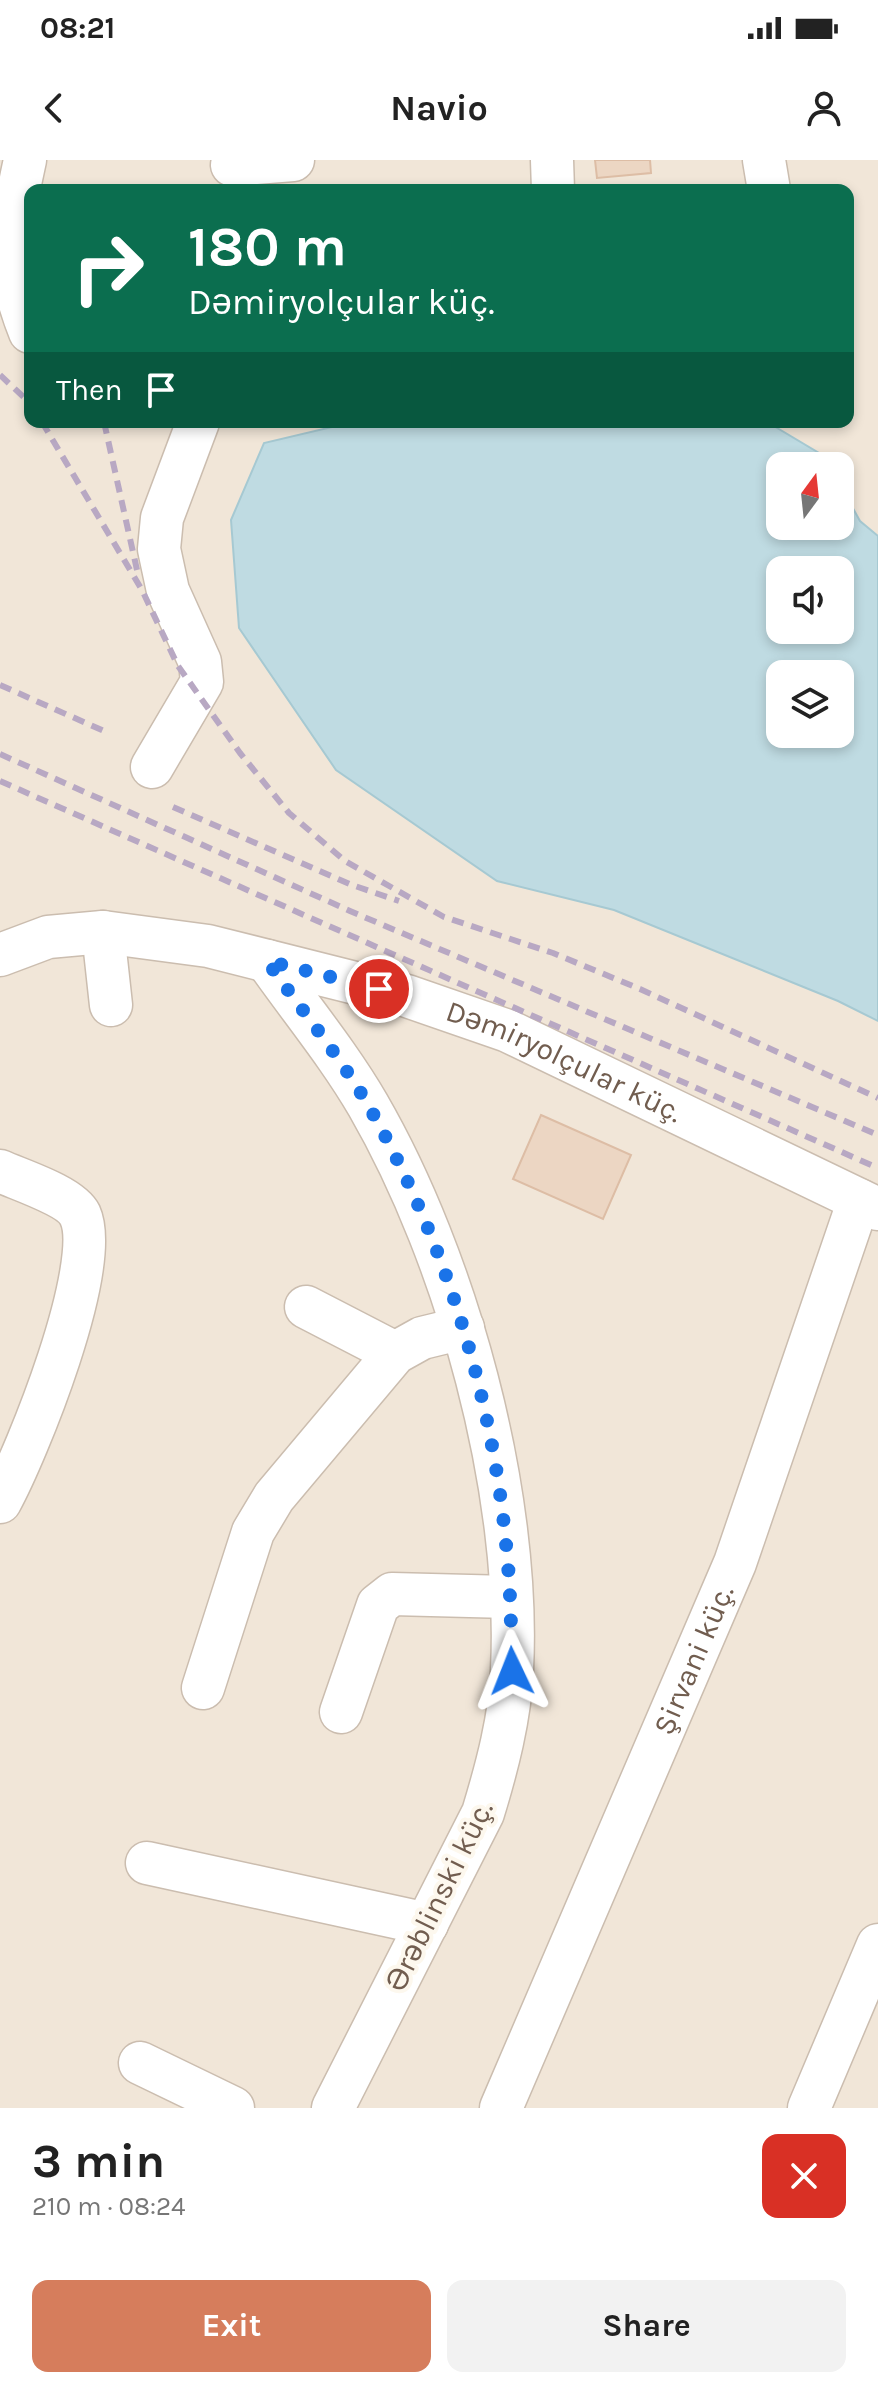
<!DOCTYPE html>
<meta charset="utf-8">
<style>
:root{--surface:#fff;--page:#f2f2f2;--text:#222;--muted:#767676;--accent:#d67d5c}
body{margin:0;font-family:Karla,sans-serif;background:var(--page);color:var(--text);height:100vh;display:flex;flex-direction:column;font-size:30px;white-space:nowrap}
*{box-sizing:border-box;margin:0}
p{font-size:26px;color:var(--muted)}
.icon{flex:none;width:44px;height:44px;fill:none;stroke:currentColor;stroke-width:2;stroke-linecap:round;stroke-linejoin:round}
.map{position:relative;height:1948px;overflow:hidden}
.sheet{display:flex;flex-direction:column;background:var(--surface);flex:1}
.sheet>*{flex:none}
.guide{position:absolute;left:24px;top:24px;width:830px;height:244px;border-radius:16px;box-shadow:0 4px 12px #0003;background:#0b6e4f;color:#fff;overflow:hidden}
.needle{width:52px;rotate:15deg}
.controls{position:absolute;left:766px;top:292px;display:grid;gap:16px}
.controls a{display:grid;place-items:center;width:88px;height:88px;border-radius:16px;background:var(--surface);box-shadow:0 4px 12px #0003;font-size:40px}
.pin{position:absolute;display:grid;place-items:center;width:68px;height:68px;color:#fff;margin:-34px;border:4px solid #fff;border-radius:50%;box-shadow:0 2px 8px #0007}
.me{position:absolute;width:88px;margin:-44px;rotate:358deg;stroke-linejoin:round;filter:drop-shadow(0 0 6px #0008)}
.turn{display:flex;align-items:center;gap:28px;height:168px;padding:0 32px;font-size:36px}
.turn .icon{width:104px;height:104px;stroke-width:2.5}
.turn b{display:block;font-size:56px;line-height:68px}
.then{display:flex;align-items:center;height:76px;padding:0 32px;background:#0003;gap:16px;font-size:30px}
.round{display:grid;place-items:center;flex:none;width:84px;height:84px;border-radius:16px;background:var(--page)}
.head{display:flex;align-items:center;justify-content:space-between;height:136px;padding:0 32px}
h1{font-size:48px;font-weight:700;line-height:60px}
.action{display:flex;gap:16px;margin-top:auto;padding:16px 32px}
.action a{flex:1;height:92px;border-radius:16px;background:var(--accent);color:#fff;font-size:32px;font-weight:700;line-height:92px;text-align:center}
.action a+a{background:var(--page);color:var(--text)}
.status{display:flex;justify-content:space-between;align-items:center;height:56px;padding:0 40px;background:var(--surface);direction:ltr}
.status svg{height:22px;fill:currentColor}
header{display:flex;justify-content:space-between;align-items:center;height:104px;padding:0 32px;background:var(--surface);font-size:36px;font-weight:700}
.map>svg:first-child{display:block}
</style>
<div class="status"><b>08:21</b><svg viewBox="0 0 49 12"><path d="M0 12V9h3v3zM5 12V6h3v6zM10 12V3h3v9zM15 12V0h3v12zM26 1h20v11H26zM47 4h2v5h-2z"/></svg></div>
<header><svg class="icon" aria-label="back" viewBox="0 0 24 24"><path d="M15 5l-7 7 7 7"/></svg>Navio<svg class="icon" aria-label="person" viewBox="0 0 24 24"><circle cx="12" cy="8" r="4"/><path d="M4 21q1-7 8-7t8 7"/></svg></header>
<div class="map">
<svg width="878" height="1948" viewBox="0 0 878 1948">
<rect width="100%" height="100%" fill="#faf4e8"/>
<path fill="#f1e6d8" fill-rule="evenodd" d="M0,0H878V1948H0ZM30,30H848V262H30ZM780,306H840V366H780ZM780,410H840V470H780ZM780,514H840V574H780Z"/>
<path fill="#bfdbe2" stroke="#a6c9d2" stroke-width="2" fill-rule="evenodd" d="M353,262H767L824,296L830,306H780V366H840V325L860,361L878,376V861L838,841L614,750L497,721L336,610L239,468L231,360L264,283ZM780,410H840V470H780ZM780,514H840V574H780Z"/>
<g fill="#ecd6c3" stroke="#ddbda5" stroke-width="2">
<path d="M595,0H650L651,13L597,18Z"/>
<path d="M541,955L631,995L603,1059L513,1019Z"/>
</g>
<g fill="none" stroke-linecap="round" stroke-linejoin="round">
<defs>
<g id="minor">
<path d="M25,0C10,70 2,103 30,172"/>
<path d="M552,0L553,30"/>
<path d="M764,0L769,30"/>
<path d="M232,5L293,0"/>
<path d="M152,607L202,522L200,502L168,431L159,389L162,358L198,262"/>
<path d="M103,772L111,845"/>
<path id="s1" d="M0,795L48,777L103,772L208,786L407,836L508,871L878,1049"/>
<path d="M267,801C300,848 339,895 368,945C457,1099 521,1332 512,1510C510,1558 497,1607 483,1653L333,1948"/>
<path d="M0,1011C20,1020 71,1036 80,1055C103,1105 27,1293 0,1342"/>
<path d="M306,1147L395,1193"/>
<path d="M203,1528L253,1372L274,1337L395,1193L422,1178L463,1168"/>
<path d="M341,1552L378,1445L392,1434L509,1437"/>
<path d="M147,1703L427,1764"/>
<path d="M140,1903L233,1948"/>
<path id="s2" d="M501,1948L735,1403L859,1040"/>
<path d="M809,1948L878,1785"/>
</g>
</defs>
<use href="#minor" stroke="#cbbdaf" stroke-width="45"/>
<use href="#minor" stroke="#fff" stroke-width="42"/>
<g stroke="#b8a8c3" stroke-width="6" stroke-dasharray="12 8" stroke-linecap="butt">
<path d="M0,215L30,243"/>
<path d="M42,262L142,430L178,506L240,593L289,653L345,701L444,757L553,793L640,829L878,938"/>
<path d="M104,262L137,410"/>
<path d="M0,525L104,571"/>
<path d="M0,594L350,751L878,975"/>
<path d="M0,621L878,1008"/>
<path d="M173,647L352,725L399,741"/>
</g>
</g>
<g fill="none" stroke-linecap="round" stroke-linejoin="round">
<path stroke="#1a73e8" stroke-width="14" stroke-dasharray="0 25.2" d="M379,829L267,801C300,848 339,895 368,945C445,1079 494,1241 507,1395C511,1434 511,1472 512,1511"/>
</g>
<g text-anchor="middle" stroke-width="8" stroke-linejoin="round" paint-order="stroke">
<g font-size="30" fill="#715d4f" stroke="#fdf8ee">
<text dy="10" stroke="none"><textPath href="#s1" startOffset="588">Dəmiryolçular küç.</textPath></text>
<text dy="10" stroke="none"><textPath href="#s2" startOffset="488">Şirvani küç.</textPath></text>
<text transform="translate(439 1736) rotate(-64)" y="10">Ərəblinski küç.</text>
</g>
</g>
</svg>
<div class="controls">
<a><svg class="needle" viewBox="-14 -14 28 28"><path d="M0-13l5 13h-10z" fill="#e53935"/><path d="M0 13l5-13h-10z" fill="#767676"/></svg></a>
<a><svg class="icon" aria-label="sound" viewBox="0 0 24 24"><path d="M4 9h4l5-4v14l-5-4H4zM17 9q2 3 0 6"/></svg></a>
<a><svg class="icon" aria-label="layers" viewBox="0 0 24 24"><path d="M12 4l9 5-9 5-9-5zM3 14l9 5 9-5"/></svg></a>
</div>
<div class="pin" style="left:379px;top:829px;background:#d93025"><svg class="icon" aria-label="arrive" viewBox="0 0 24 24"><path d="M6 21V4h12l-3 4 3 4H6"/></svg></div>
<svg class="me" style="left:512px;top:1511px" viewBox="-20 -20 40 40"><path d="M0-17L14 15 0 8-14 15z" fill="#1a73e8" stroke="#fff" stroke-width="4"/></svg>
<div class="guide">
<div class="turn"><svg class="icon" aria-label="right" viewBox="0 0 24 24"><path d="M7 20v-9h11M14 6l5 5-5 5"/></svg><div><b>180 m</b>Dəmiryolçular küç.</div></div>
<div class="then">Then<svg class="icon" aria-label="arrive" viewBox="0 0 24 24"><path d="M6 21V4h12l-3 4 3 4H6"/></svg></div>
</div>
</div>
<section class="sheet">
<div class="head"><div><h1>3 min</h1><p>210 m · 08:24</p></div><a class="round" style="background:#d93025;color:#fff"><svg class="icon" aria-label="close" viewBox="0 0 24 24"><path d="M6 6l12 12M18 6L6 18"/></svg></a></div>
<div class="action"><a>Exit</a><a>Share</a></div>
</section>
